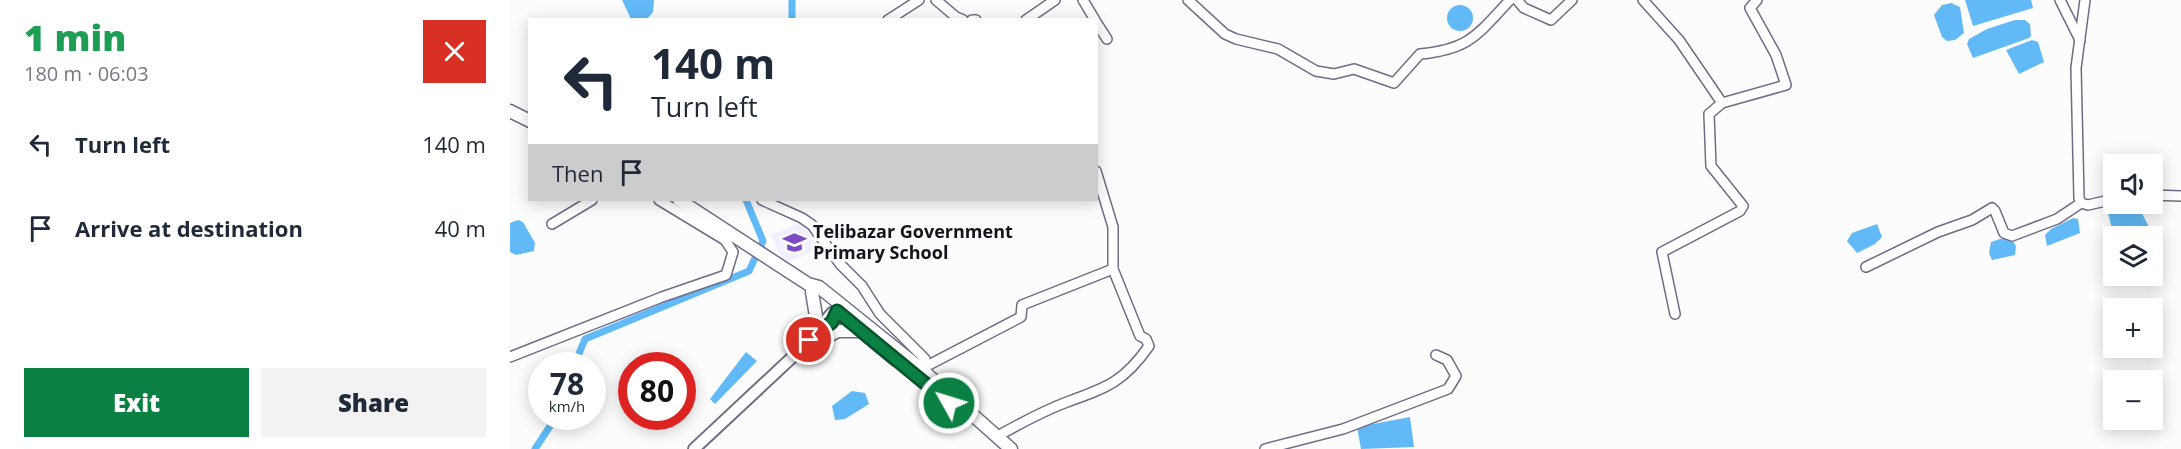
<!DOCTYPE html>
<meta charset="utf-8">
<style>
:root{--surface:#fff;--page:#f2f2f3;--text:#1f2937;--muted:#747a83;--accent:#0b8043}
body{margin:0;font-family:"Open Sans",sans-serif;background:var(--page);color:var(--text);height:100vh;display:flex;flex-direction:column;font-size:22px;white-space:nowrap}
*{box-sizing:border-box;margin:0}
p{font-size:20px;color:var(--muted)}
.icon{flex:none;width:33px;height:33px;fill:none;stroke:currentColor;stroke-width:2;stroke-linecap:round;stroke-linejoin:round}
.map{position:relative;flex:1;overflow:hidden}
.drawer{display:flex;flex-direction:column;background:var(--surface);width:510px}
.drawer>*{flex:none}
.top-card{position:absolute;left:18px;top:18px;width:570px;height:183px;border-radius:0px;box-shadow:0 3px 15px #0003;background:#fff;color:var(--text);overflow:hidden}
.fabs{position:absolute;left:1593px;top:154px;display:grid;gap:12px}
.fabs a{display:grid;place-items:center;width:60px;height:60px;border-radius:0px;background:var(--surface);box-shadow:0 3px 15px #0003;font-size:30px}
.speed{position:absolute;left:18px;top:352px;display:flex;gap:12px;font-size:30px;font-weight:700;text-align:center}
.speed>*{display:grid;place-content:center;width:78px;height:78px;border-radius:50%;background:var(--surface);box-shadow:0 3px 15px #0003;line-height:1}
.speed small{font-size:15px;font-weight:400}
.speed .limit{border:9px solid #d22;background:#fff;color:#111}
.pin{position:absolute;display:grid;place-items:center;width:51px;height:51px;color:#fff;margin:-26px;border:3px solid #fff;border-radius:50%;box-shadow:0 2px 6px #0007}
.me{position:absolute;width:66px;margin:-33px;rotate:309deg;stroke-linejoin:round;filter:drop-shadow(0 0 4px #0008)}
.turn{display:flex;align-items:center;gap:21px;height:126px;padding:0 24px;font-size:27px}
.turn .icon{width:78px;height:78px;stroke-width:2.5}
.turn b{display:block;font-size:42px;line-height:51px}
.then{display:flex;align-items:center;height:57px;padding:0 24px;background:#0003;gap:12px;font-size:22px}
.round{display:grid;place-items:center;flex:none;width:63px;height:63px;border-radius:0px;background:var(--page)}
.summary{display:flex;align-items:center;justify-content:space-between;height:102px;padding:0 24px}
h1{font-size:36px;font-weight:800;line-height:45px;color:#1e9e55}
.primary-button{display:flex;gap:12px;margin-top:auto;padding:12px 24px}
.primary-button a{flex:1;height:69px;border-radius:0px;background:var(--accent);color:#fff;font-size:24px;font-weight:800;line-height:69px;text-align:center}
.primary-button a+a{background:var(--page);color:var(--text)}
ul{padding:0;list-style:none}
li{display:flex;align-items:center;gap:18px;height:84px;padding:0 24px}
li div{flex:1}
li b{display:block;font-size:22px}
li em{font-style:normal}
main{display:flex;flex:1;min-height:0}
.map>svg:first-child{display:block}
</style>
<main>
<section class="drawer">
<div class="summary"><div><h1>1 min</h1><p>180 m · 06:03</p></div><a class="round" style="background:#d93025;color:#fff"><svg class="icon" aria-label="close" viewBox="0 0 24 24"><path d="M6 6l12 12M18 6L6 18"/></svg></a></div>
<ul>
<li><svg class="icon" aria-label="left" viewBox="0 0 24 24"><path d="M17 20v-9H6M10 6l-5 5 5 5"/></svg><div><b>Turn left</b></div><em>140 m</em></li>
<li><svg class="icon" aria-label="arrive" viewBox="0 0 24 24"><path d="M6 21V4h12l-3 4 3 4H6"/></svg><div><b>Arrive at destination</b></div><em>40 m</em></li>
</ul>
<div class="primary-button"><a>Exit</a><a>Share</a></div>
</section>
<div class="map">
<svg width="1671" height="449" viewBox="0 0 1671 449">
<rect width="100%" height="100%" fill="#fcfcfc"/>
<path fill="#f2f0ff" d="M295,220L308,249L274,264L261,235Z"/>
<g fill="#61baf7">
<path d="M112,0H144L143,12L137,19H121Z"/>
<path d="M1455,0H1521L1523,8L1463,26Z"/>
<path d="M1441,3L1450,7L1454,33L1445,40L1437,41L1432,37L1424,15L1432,5Z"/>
<circle cx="950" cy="18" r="13"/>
<path d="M1505,20H1515L1520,24L1521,36L1519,38L1463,58L1457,44L1459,39L1477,29Z"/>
<path d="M1522,40L1528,42L1534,62L1509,74L1496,50Z"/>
<path d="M1603,203L1627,204L1638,225L1634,237H1604L1597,209Z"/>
<path d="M1563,218L1568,219L1570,233L1537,246L1535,235L1541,229Z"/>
<path d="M8,220L13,222L25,243L24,251L6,255L0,252V223Z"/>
<path d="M1367,224L1372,237L1365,244L1347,253L1337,241L1342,233Z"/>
<path d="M1493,238L1501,239L1506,246L1505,255L1482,260L1479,253L1481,242Z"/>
<path d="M236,352L247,361L205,404L200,399Z"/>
<path d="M342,391L355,393L359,404L335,419L325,420L322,406Z"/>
<path d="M900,417L904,447L851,449L847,427Z"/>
</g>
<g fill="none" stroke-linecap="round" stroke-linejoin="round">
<g stroke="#61baf7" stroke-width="7">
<path d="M282,0V20"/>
<path d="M64,366L75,339L239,271L253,241L236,200"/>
<path d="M25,449L46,417"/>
</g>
<defs>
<g id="minor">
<path d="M426,0L446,17L453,20"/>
<path d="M573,0L585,20"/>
<path d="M678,0L715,34L726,39L768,49L806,71L824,74L844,69L884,83L910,54C960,49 967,35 1000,0"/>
<path d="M1007,0L1014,8L1041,20L1062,0"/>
<path d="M1133,0L1169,40L1212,103"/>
<path d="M1550,0L1570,40"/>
<path d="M1575,0L1566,68L1569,198L1571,203L1578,205L1604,199"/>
<path d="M378,20L409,0"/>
<path d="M462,20H466"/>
<path d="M516,20L545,0"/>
<path d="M586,22L597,39"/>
<path d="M1642,195L1671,196"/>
<path d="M252,200L292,218L302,225L330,264L352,286L370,314L415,359L411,369"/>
<path d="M42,224L82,200"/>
<path d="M1356,267L1428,232L1462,220L1482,208L1485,211L1494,233L1502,236L1547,219L1571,203"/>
<path d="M1165,314L1152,252L1230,211L1233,206L1201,166L1199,114L1212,103L1276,85L1266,55L1240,8L1247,0"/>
<path d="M0,357L152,297L216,275L223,252L215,240L149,200"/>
<path d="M411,369L511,317L512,305L603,269"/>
<path d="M486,437C509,424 533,411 557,402C596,388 614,382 639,346L636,339L630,336L603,269V227L586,171"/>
<path d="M755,449L833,429L938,389L946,376L937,360L926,355"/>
</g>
<path id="major" d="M184,449L290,350L322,313L334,311"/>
<g id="highway">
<path d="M0,111L20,121"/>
<path d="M169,200L298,284L309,287L411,369L501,449"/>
<path d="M328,312L386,360"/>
<path d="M291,349L306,316L302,292"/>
<path d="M290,350L328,331H350"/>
</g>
</defs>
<use href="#minor" stroke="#716c86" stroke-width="12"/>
<use href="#major" stroke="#716c86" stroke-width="14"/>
<use href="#highway" stroke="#716c86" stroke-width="15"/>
<use href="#minor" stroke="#fff" stroke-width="9"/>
<use href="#major" stroke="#fff" stroke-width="10"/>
<use href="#highway" stroke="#fff" stroke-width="12"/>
</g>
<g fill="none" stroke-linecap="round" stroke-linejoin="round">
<defs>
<path id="route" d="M299,340L322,322L327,311L439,403"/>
</defs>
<use href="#route" stroke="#07532c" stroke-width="15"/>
<use href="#route" stroke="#0b8043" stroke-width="10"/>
</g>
<defs>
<symbol id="school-bare" viewBox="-9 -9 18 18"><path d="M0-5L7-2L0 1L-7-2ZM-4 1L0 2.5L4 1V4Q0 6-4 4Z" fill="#7d4cc4" stroke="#fcfcfc" stroke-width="2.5" paint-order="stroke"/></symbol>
</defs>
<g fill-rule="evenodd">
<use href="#school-bare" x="268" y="226" width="33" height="33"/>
</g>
<g text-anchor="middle" stroke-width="6" stroke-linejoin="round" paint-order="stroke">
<g font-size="18" font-weight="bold" fill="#16131e" stroke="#fcfcfc" text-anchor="start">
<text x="303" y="238">Telibazar Government<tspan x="303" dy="21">Primary School</tspan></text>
</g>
</g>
</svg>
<div class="fabs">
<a><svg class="icon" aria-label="sound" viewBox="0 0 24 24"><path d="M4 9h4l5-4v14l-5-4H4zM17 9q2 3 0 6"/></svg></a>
<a><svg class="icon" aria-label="layers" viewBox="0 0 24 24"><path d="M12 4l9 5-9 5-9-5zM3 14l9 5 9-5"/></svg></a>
<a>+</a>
<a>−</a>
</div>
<div class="speed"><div>78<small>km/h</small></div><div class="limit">80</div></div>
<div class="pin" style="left:299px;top:340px;background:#d93025"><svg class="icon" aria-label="arrive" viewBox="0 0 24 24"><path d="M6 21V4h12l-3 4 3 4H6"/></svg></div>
<svg class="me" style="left:439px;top:403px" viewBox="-20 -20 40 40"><circle r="17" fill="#0b8043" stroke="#fff" stroke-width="3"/><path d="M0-11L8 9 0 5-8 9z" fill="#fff"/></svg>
<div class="top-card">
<div class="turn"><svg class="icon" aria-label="left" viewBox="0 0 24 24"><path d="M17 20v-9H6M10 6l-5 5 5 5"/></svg><div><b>140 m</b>Turn left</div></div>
<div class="then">Then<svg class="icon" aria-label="arrive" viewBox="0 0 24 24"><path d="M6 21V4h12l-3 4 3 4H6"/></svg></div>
</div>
</div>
</main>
